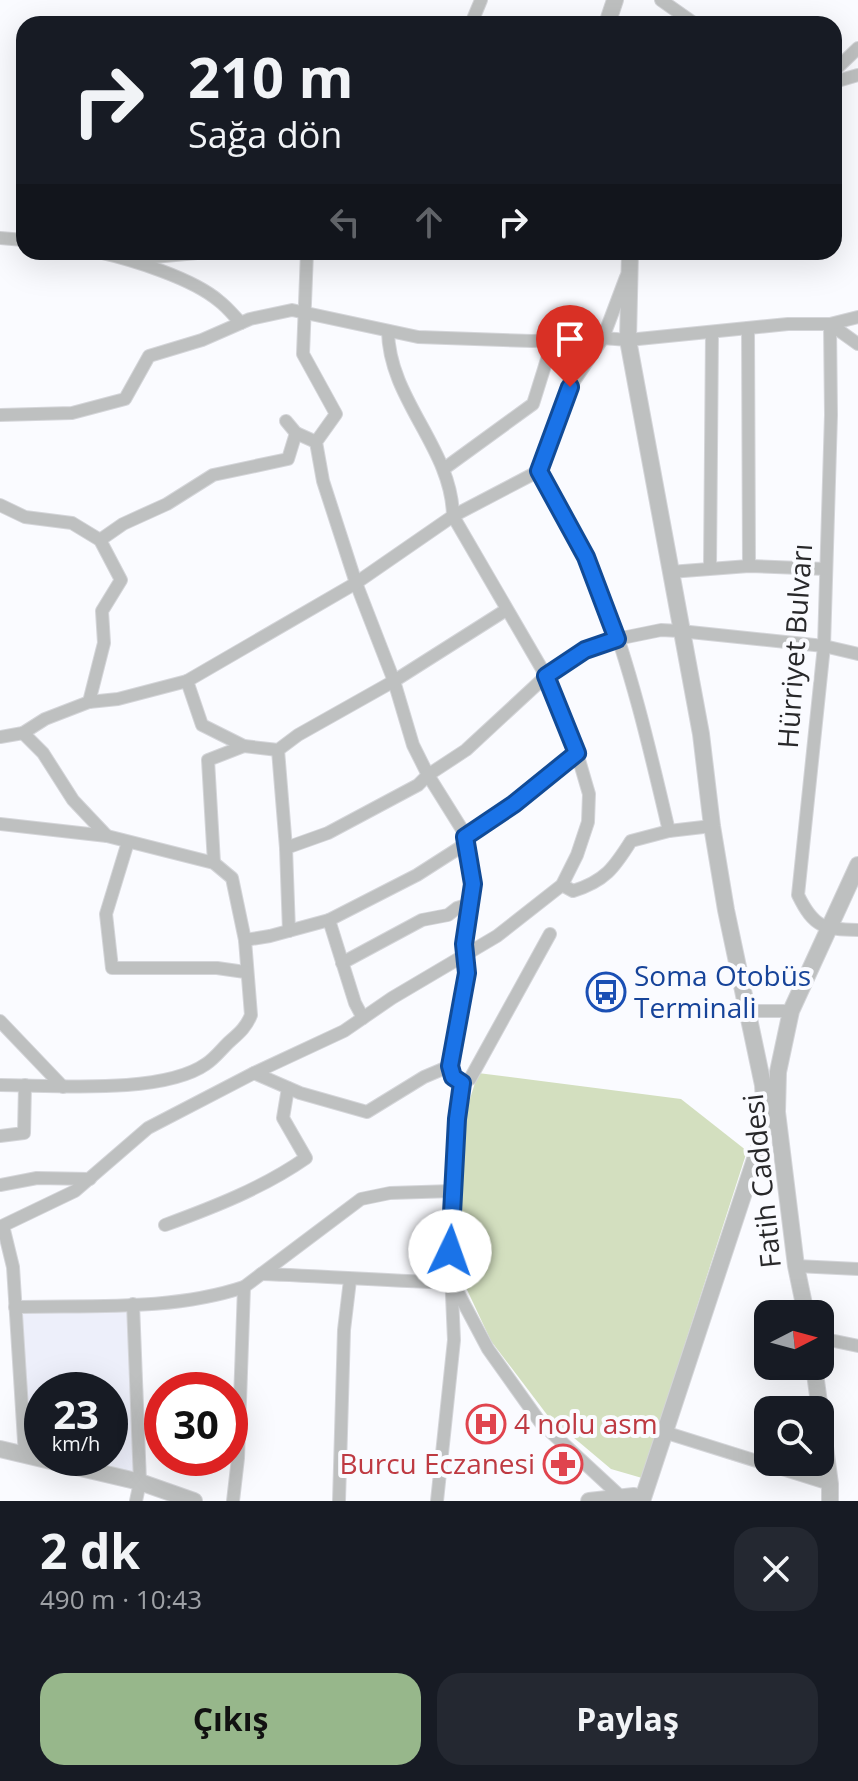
<!DOCTYPE html>
<html lang="tr">
<meta charset="utf-8">
<style>
:root{--surface:#171b24;--page:#242831;--text:#f1f3f6;--muted:#9ea1a6;--accent:#97b78b}
body{margin:0;font-family:"Open Sans",sans-serif;background:var(--page);color:var(--text);height:100vh;display:flex;flex-direction:column;font-size:30px;white-space:nowrap}
*{box-sizing:border-box;margin:0}
p{font-size:26px;color:var(--muted)}
.icon{flex:none;width:44px;height:44px;fill:none;stroke:currentColor;stroke-width:2;stroke-linecap:round;stroke-linejoin:round}
.map{position:relative;height:1501px;overflow:hidden}
.panel{display:flex;flex-direction:column;background:var(--surface);flex:1}
.panel>*{flex:none}
.banner{position:absolute;left:16px;top:16px;width:826px;height:244px;border-radius:24px;box-shadow:0 8px 32px #0002;background:#171b24;color:var(--text);overflow:hidden}
.needle{width:52px;rotate:84deg}
.tools{position:absolute;left:754px;top:1300px;display:grid;gap:16px}
.tools a{display:grid;place-items:center;width:80px;height:80px;border-radius:16px;background:var(--surface);box-shadow:0 8px 32px #0002;font-size:40px}
.speed{position:absolute;left:24px;top:1372px;display:flex;gap:16px;font-size:40px;font-weight:700;text-align:center}
.speed>*{display:grid;place-content:center;width:104px;height:104px;border-radius:50%;background:var(--surface);box-shadow:0 8px 32px #0002;line-height:1}
.speed small{font-size:20px;font-weight:400}
.speed .limit{border:12px solid #d22;background:#fff;color:#111}
.pin{position:absolute;display:grid;place-items:center;width:68px;height:68px;color:#fff;margin:-82px -34px;border-radius:50% 50% 50% 0;rotate:-45deg;box-shadow:0 0 8px #0007}
.pin .icon{rotate:45deg}
.me{position:absolute;width:88px;margin:-44px;rotate:3deg;stroke-linejoin:round;filter:drop-shadow(0 0 6px #0008)}
.turn{display:flex;align-items:center;gap:28px;height:168px;padding:0 40px;font-size:36px}
.turn .icon{width:104px;height:104px;stroke-width:2.5}
.turn b{display:block;font-size:56px;line-height:68px}
.lanes{display:flex;align-items:center;height:76px;padding:0 40px;background:#0003;justify-content:center;gap:40px;direction:ltr}
.lanes .off{opacity:.35}
.round{display:grid;place-items:center;flex:none;width:84px;height:84px;border-radius:24px;background:var(--page)}
.summary{display:flex;align-items:center;justify-content:space-between;height:136px;padding:0 40px}
h1{font-size:48px;font-weight:700;line-height:60px}
.primary-button{display:flex;gap:16px;margin-top:auto;padding:16px 40px}
.primary-button a{flex:1;height:92px;border-radius:24px;background:var(--accent);color:#111;font-size:32px;font-weight:700;line-height:92px;text-align:center}
.primary-button a+a{background:var(--page);color:var(--text)}
.map>svg:first-child{display:block}
</style>
<div class="map">
<svg width="858" height="1501" viewBox="0 0 858 1501">
<rect width="100%" height="100%" fill="#fafbff"/>
<path fill="#edeffa" d="M128,1309L135,1473L68,1458H110V1390H42V1452L28,1449L20,1311Z"/>
<path fill="#d3dfbf" d="M478,1073L681,1099L747,1151L642,1478L611,1469L548,1416L491,1341L462,1279L457,1251L465,1115Z"/>
<g fill="none" stroke-linecap="round" stroke-linejoin="round">
<defs>
<g id="minor">
<path d="M661,0L695,24"/>
<path d="M471,24L481,0"/>
<path d="M834,71L858,48"/>
<path d="M834,82L858,75"/>
<path d="M0,238L24,240"/>
<path d="M98,252C133,260 192,278 219,301C227,307 234,316 241,323"/>
<path d="M307,252L303,354L336,414L316,442L323,481L356,583L394,681L413,745L428,775L463,831L470,856L473,884L464,944L467,973L450,1066L453,1077L462,1083L450,1251L454,1340L437,1501"/>
<path d="M132,259L208,252"/>
<path d="M830,324L831,415L824,646L798,895C814,928 824,929 858,930"/>
<path d="M830,324L858,344"/>
<path d="M748,328L749,566"/>
<path d="M0,415L72,413L125,399L149,356L202,340L250,319L292,310L418,337L532,341L603,338L628,340L788,324H830L858,317"/>
<path d="M286,421L296,433L316,442"/>
<path d="M445,468L533,404L553,340"/>
<path d="M539,471C561,510 585,549 601,590C631,668 650,750 669,831"/>
<path d="M0,505L25,517L72,523L100,540L121,580L102,611L104,643L89,702"/>
<path d="M100,540L123,524L167,504L213,475L288,459L296,433"/>
<path d="M710,568L712,333"/>
<path d="M670,572L749,566L826,569"/>
<path d="M187,681L202,725L244,746L278,750L298,735L394,681L506,610"/>
<path d="M23,733L43,753L73,800L107,836"/>
<path d="M0,737L23,733L45,719L89,702L118,699L187,681L356,583L453,516L539,471L570,387L603,338L626,277"/>
<path d="M278,750L286,848L289,931"/>
<path d="M0,824L107,836L214,863L232,878L245,940L251,1015C246,1028 238,1034 228,1043C221,1050 214,1059 206,1064C162,1095 52,1085 0,1085"/>
<path d="M465,837L514,804L577,753"/>
<path d="M128,842L106,914L112,968H217L245,972"/>
<path d="M286,848L328,833L418,785L428,775L466,750L546,676L585,650L617,639L661,630L680,631L824,646L858,654"/>
<path d="M214,863L208,760L244,746"/>
<path d="M562,885L573,891C605,881 614,868 631,841L669,831L712,826"/>
<path d="M329,920L355,1003L363,1018"/>
<path d="M245,940L270,936L329,920L417,875L467,843"/>
<path d="M342,963L422,920L448,915L457,908L470,904"/>
<path d="M747,1011H791"/>
<path d="M0,1021L63,1087"/>
<path d="M254,1073L300,1093L367,1112L424,1077L450,1066"/>
<path d="M462,1083L470,1079L550,934"/>
<path d="M0,1136L24,1133L25,1085"/>
<path d="M0,1185L37,1178L90,1179"/>
<path d="M165,1225C214,1207 263,1188 306,1158L283,1118L288,1088"/>
<path d="M3,1226L13,1267L25,1456"/>
<path d="M0,1227L75,1191L148,1128L254,1073L344,1031L392,998L497,936L562,885L577,855L588,822L589,794L577,753L546,676L453,516C452,448 389,400 388,331"/>
<path d="M796,1266L858,1269"/>
<path d="M261,1274C326,1276 389,1281 453,1283L488,1349L540,1422L621,1497"/>
<path d="M133,1304L140,1482L136,1501"/>
<path d="M15,1307C91,1305 172,1311 244,1287L361,1199L390,1193L453,1191"/>
<path d="M820,1338L858,1346"/>
<path d="M664,1432L830,1484"/>
<path d="M233,1501L238,1458L244,1287"/>
<path d="M339,1501L344,1330L350,1280"/>
</g>
<g id="tertiary">
<path d="M607,24L615,0"/>
<path d="M630,252L628,340L701,734L712,826L726,910L763,1085L765,1117L760,1144L642,1501"/>
<path d="M806,1314L796,1266L777,1112L778,1072L791,1011L858,865"/>
<path d="M814,1366L830,1484V1501"/>
<path d="M0,1449L140,1482L194,1501"/>
<path d="M589,1501L634,1496L640,1501"/>
</g>
</defs>
<use href="#minor" stroke="#d4d5d9" stroke-width="14"/>
<use href="#tertiary" stroke="#d4d5d9" stroke-width="18"/>
<use href="#minor" stroke="#bec0c0" stroke-width="12"/>
<use href="#tertiary" stroke="#bec0c0" stroke-width="16"/>
</g>
<g fill="none" stroke-linecap="round" stroke-linejoin="round">
<defs>
<path id="route" d="M450,1251L457,1119L462,1083L453,1077L450,1066L467,973L464,944L473,884L465,837L514,804L577,753L546,676L585,650L617,639L586,557L539,471L570,387"/>
</defs>
<use href="#route" stroke="#114b97" stroke-width="20"/>
<use href="#route" stroke="#1a73e8" stroke-width="14"/>
</g>
<defs>
<symbol id="bus-ring" viewBox="-11 -11 22 22"><circle r="9.5" fill="#fafbff" stroke="#1a4fb4" stroke-width="1.5"/><path d="M-5-6H5V4H4V6H2V4H-2V6H-4V4H-5ZM-3.5-4V0h7V-4ZM-3.5 1.2v1.5H-2V1.2ZM2 1.2v1.5H3.5V1.2Z" fill="#1a4fb4"/></symbol>
<symbol id="hospital-ring" viewBox="-11 -11 22 22"><circle r="9.5" fill="#fafbff" stroke="#e0444e" stroke-width="1.5"/><path d="M-5-5h3v3.5h4V-5h3V5h-3V1.5h-4V5h-3Z" fill="#e0444e"/></symbol>
<symbol id="pharmacy-ring" viewBox="-11 -11 22 22"><circle r="9.5" fill="#fafbff" stroke="#e0444e" stroke-width="1.5"/><path d="M-2-6h4v4h4v4h-4v4h-4v-4h-4v-4h4Z" fill="#e0444e"/></symbol>
</defs>
<g fill-rule="evenodd">
<use href="#bus-ring" x="584" y="970" width="44" height="44"/>
<use href="#hospital-ring" x="464" y="1402" width="44" height="44"/>
<use href="#pharmacy-ring" x="541" y="1442" width="44" height="44"/>
</g>
<g text-anchor="middle" stroke-width="8" stroke-linejoin="round" paint-order="stroke">
<g font-size="28" fill="#28282a" stroke="#fafbff">
<text transform="translate(795 646) rotate(-86)" y="10">Hürriyet Bulvarı</text>
<text transform="translate(762 1181) rotate(-96)" y="10">Fatih Caddesi</text>
</g>
<g font-size="28" fill="#164399" stroke="#fafbff" text-anchor="start">
<text x="634" y="986">Soma Otobüs<tspan x="634" dy="32">Terminali</tspan></text>
</g>
<g font-size="28" fill="#be3a42" stroke="#fafbff" text-anchor="start">
<text x="514" y="1434">4 nolu asm</text>
<text x="535" y="1474" text-anchor="end">Burcu Eczanesi</text>
</g>
</g>
</svg>
<div class="tools">
<a><svg class="needle" viewBox="-14 -14 28 28"><path d="M0-13l5 13h-10z" fill="#e53935"/><path d="M0 13l5-13h-10z" fill="#9ea1a6"/></svg></a>
<a><svg class="icon" aria-label="search" viewBox="0 0 24 24"><circle cx="10" cy="10" r="6"/><path d="M15 15l6 6"/></svg></a>
</div>
<div class="speed"><div>23<small>km/h</small></div><div class="limit">30</div></div>
<div class="pin" style="left:570px;top:387px;background:#d93025"><svg class="icon" aria-label="arrive" viewBox="0 0 24 24"><path d="M6 21V4h12l-3 4 3 4H6"/></svg></div>
<svg class="me" style="left:450px;top:1251px" viewBox="-20 -20 40 40"><circle r="19" fill="#fff"/><path d="M0-13L10 11 0 6-10 11z" fill="#1a73e8"/></svg>
<div class="banner">
<div class="turn"><svg class="icon" aria-label="right" viewBox="0 0 24 24"><path d="M7 20v-9h11M14 6l5 5-5 5"/></svg><div><b>210 m</b>Sağa dön</div></div>
<div class="lanes"><svg class="icon off" aria-label="left" viewBox="0 0 24 24"><path d="M17 20v-9H6M10 6l-5 5 5 5"/></svg><svg class="icon off" aria-label="ahead" viewBox="0 0 24 24"><path d="M12 20V5M6 11l6-6 6 6"/></svg><svg class="icon" aria-label="right" viewBox="0 0 24 24"><path d="M7 20v-9h11M14 6l5 5-5 5"/></svg></div>
</div>
</div>
<section class="panel">
<div class="summary"><div><h1>2 dk</h1><p>490 m · 10:43</p></div><a class="round"><svg class="icon" aria-label="close" viewBox="0 0 24 24"><path d="M6 6l12 12M18 6L6 18"/></svg></a></div>
<div class="primary-button"><a>Çıkış</a><a>Paylaş</a></div>
</section>
